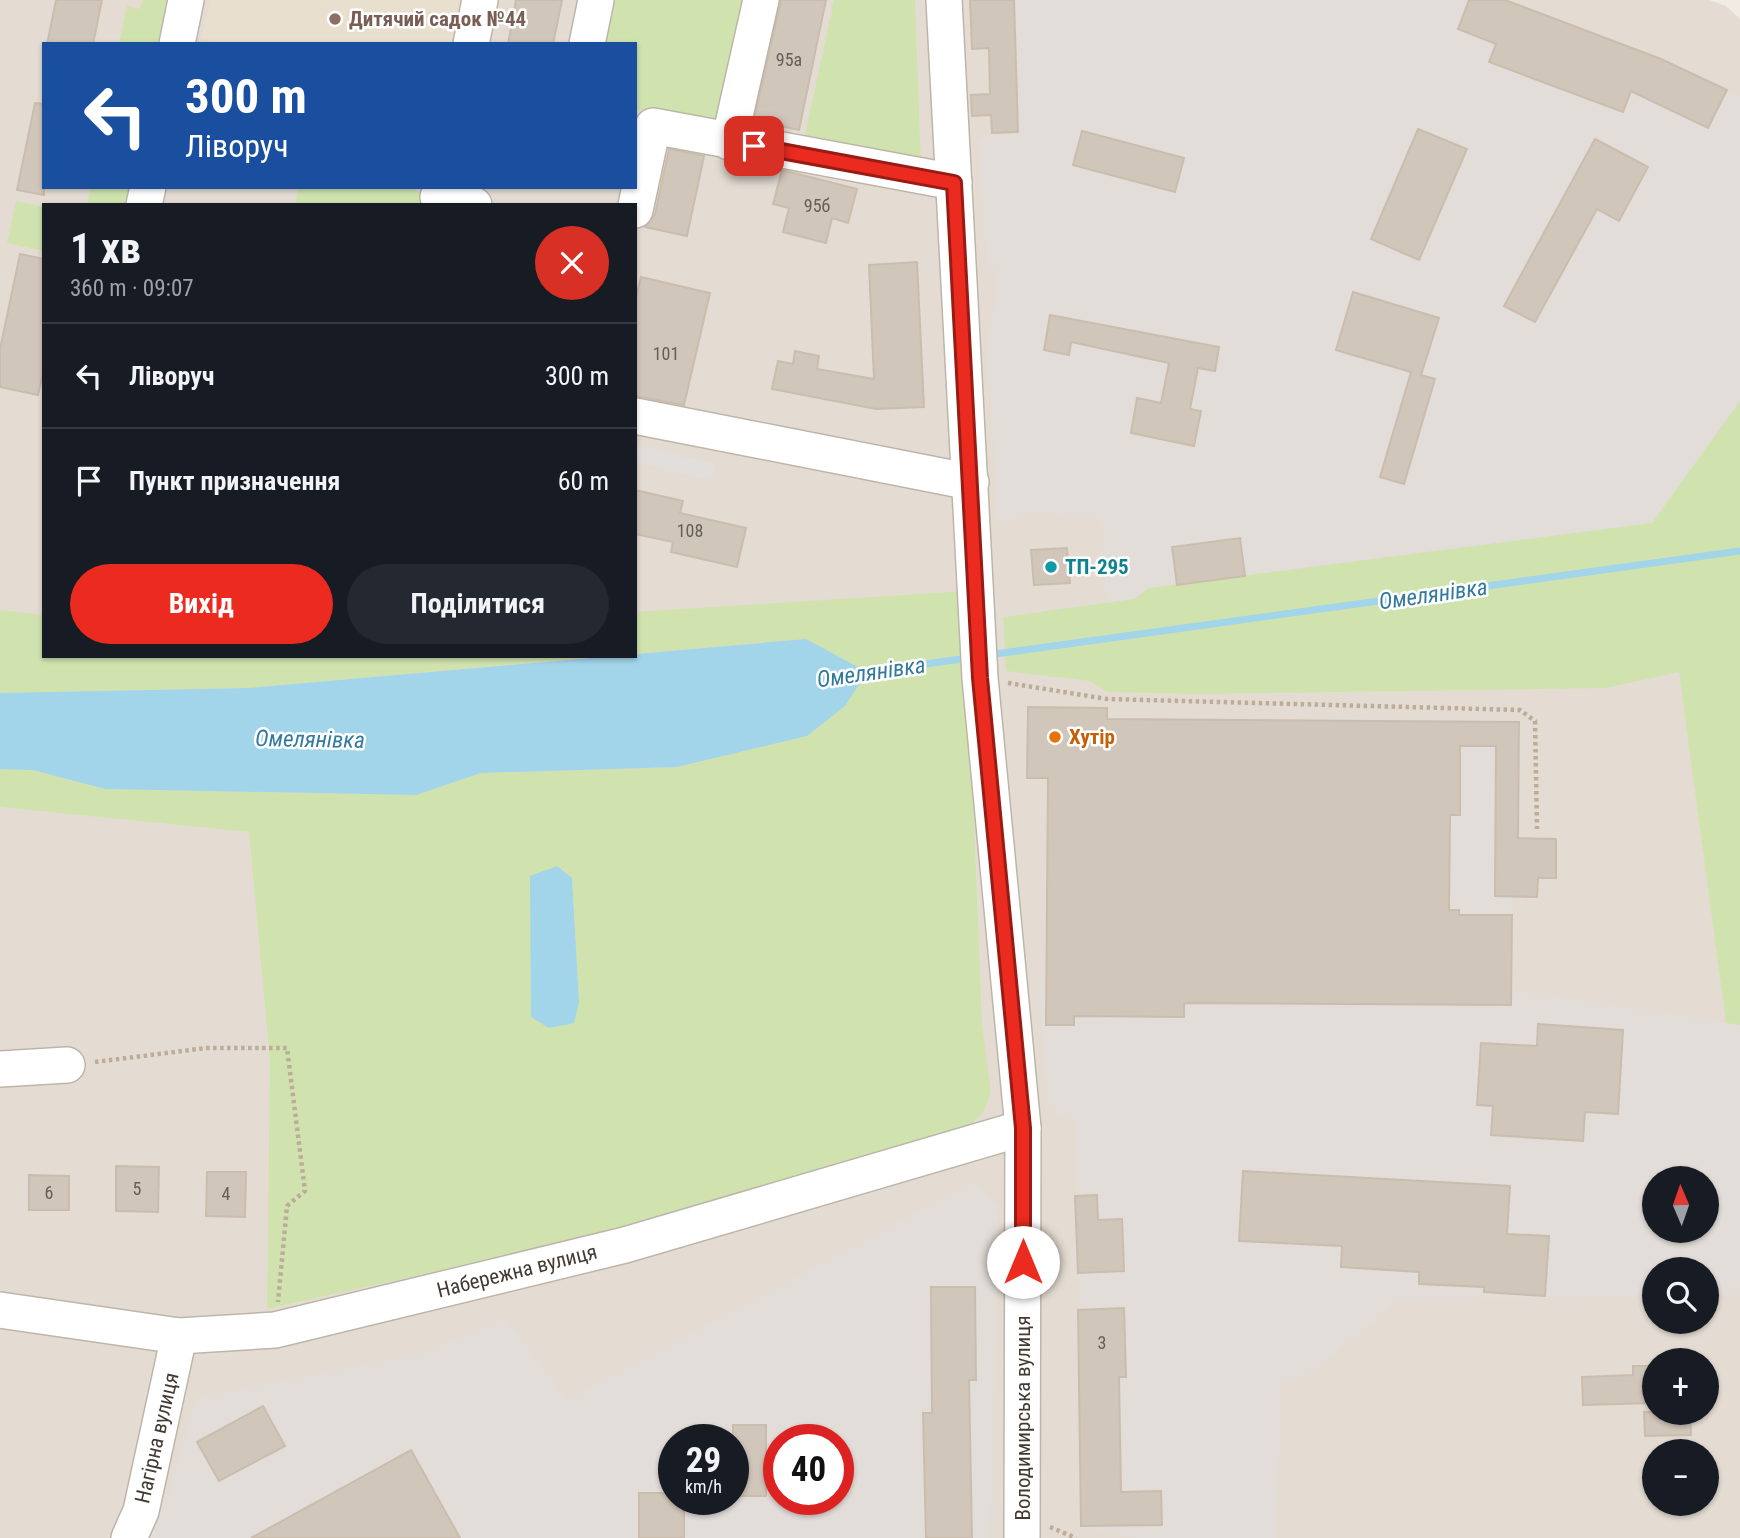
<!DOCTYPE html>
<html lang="uk">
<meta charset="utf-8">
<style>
:root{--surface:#171b24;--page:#242831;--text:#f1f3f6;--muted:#9ea1a6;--line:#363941;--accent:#eb2b1f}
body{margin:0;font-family:"Roboto Condensed",sans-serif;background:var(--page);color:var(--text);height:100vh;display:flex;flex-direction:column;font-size:26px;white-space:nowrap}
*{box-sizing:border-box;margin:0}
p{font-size:23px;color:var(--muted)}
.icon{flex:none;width:38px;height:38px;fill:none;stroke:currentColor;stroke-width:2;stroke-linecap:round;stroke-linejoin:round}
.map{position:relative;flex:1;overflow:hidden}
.sheet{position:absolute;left:42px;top:203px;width:595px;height:455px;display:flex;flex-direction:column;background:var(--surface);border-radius:0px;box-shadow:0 2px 5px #0004}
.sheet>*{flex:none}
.top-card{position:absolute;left:42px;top:42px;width:595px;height:147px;border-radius:0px;box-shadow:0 2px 5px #0004;background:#1a4fa0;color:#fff;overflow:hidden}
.needle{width:46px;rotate:358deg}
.controls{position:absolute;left:1642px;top:1166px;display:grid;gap:14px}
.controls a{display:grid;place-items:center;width:77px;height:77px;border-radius:50%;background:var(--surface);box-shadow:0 2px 5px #0004;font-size:35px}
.speed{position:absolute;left:658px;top:1424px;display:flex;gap:14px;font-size:35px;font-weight:700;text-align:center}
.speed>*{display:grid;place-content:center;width:91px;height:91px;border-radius:50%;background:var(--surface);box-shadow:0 2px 5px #0004;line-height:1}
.speed small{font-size:18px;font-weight:400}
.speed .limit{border:10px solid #d22;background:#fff;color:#111}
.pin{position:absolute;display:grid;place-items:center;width:60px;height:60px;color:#fff;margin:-30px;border-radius:14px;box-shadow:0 4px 10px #0006}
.me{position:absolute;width:77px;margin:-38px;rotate:0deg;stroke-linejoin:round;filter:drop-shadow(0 0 5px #0008)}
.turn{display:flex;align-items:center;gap:24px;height:147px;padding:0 28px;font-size:32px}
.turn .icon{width:91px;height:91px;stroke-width:2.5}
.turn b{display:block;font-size:49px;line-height:60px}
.round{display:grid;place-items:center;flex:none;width:74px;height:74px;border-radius:37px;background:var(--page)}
.head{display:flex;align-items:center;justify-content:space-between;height:119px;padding:0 28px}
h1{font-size:42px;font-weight:700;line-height:52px}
.action{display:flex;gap:14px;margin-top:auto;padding:14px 28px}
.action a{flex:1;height:80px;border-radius:42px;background:var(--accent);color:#fff;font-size:28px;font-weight:700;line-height:80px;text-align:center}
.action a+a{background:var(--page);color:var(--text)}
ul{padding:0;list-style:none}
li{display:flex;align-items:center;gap:21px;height:105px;padding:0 28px;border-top:2px solid var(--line)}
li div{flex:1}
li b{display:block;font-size:26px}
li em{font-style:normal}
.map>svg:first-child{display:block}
</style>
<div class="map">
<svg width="1740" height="1538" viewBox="0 0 1740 1538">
<rect width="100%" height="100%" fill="#f0ebe3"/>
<path fill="#e4dcd2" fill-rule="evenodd" d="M0,0H1709L1726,6L1740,19V1538H0ZM44,44H635V187H44ZM44,205H635V656H44ZM1654,1178H1706V1230H1654ZM1654,1269H1706V1321H1654ZM1654,1360H1706V1412H1654ZM674,1440H733V1500H674ZM779,1440H838V1500H779ZM1654,1451H1706V1503H1654Z"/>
<g fill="#e2ddd8" fill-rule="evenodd">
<path d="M970,0H1505L1661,59L1727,90L1740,98V401L1652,523L1149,588L1135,599L1106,603L1102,519L1030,511L998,526L988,341L999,272L987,262L978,142L992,133L988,25H971Z"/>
<path d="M1082,708H1107L1108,719L1519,722L1518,838L1556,839V878H1538L1537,897H1512L1511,991L1740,1025V1294L1706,1295V1269H1654V1296L1399,1300L1300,1381L1281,1382L1276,1538H1135L1081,1526L1077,1134L1076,1120L1058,1114L1048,1098L1039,982L1047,981ZM1654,1178H1706V1230H1654Z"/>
<path d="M973,1183L998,1206L990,1538H149L167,1501L197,1399L429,1352L504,1318L567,1401ZM674,1440H733V1500H674ZM779,1440H838V1500H779Z"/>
</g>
<path fill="#e9dfce" d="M210,0H468L459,44H227L202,39Z"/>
<g fill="#d0e3ae" fill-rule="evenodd">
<path d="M143,0H172L163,44H119L127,6L140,9Z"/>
<path d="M603,0H746L720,126L635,109V44H594Z"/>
<path d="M834,0H915L921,166L803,144Z"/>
<path d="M90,187H134L131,205H87Z"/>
<path d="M299,187H411L419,193L426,205H295Z"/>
<path d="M16,201L44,207V251L7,243Z"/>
<path d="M1740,401V1025L1726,1023L1679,672L1606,688L1197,694L1107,692L1090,681L1006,671L1003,617L1134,599L1149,588L1652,523Z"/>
<path d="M965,591L982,1024L991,1093L983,1113L962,1133L631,1228L267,1309L270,1061L249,832L0,807V769H33L105,789L416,795L481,773L677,767L807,736L805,639L635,654V612ZM557,866L572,878L579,1001Z"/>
<path d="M0,610L44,615V656H608L249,688L0,693Z"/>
</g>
<path fill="#e1dedc" d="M635,445L714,464L711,480L635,462Z"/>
<g fill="#a2d4ea">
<path d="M806,639L867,672L845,706L807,736L677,767L481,773L416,795L105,789L33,770L0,769V693L249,688Z"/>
<path d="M557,866L572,878L579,1002L574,1023L549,1028L531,1017L530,876Z"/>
</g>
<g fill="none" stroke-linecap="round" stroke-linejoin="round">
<g stroke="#a2d4ea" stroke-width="7">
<path d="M988,655L1740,551"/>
<path d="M860,673L969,658"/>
</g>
</g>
<g fill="#d1c6ba" stroke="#cbbdad" stroke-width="2">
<path d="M56,0H102L93,44H47Z"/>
<path d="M516,0H562L553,44H508Z"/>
<path d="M781,0H826L799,130L754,120Z"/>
<path d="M970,0H1014L1018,132L992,133L991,115L972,116L971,95L990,94L989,48L972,49Z"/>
<path d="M1469,0H1505L1661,59L1727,90L1708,128L1631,91L1623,112L1489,62L1496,44L1458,29Z"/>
<path d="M35,103L44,104V195L17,190Z"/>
<path d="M1418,129L1467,149L1419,260L1371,239Z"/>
<path d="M1082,131L1184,158L1175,192L1073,165Z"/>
<path d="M1595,139L1648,167L1619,221L1597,209L1535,322L1504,306Z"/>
<path d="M669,149L704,156L687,236L645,227L655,214Z"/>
<path d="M782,170L857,189L848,223L832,218L826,243L783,232L789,208L773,204Z"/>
<path d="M20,254L44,259V369L38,395L0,387V349Z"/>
<path d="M917,262L924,407L876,409L772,389L778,361L793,364L795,351L819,356L817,369L874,379L869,265Z"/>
<path d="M641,277L710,293L684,405L635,396V301Z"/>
<path d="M1353,292L1439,318L1421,375L1435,379L1404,484L1380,477L1411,372L1336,350Z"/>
<path d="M1050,315L1219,347L1215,371L1198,368L1190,409L1201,411L1194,446L1131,433L1137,398L1161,403L1169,363L1071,342L1069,355L1044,350Z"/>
<path d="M635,490L683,501L680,513L746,528L737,567L671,552L673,542L635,534Z"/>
<path d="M1240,538L1245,576L1177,585L1172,547Z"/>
<path d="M1067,548L1070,583L1034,585L1031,550Z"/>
<path d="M1028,707L1107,708V719L1519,722L1518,838L1556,839V878H1538L1537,897L1495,896L1496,746H1460V815H1450L1449,910H1459V915H1512L1511,1005L1184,1003V1017L1074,1016V1025H1046L1048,778H1027Z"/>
<path d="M1538,1024L1623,1030L1618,1114L1585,1112L1583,1141L1491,1135L1493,1106L1477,1105L1481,1043L1537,1046Z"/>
<path d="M116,1166L159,1167L158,1212L116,1211Z"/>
<path d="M1243,1171L1510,1186L1507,1234L1549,1236L1545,1296L1484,1292V1287L1419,1284V1272L1341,1267L1342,1246L1239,1241Z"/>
<path d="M207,1172H246L245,1217L206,1216Z"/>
<path d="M29,1175L69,1176V1210H29Z"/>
<path d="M1097,1195L1098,1220L1122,1219L1124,1271L1078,1273L1075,1196Z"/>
<path d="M931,1287H975L976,1380H969L972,1538H926L923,1413H932Z"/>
<path d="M1124,1308L1126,1377H1119L1121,1492L1161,1491L1162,1525L1081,1526L1078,1310Z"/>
<path d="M1633,1366H1654V1403L1583,1405L1582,1377L1633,1375Z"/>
<path d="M263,1406L285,1446L219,1481L197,1442Z"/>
<path d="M1644,1412H1690L1691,1435L1645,1436Z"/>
<rect x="733" y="1425" width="33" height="71"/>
<path d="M411,1450L460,1538H251Z"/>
<path d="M639,1493H674V1500H684V1538H639Z"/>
</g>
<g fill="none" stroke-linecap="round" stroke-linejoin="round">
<defs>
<g id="minor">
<path d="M944,0L980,678L1023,1128L1022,1538"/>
<path d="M177,44L186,0"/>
<path d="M471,44L480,0"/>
<path d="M587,44L596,0"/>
<path d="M729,142L761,0"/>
<path d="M438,197L474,205"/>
<path d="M144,205L148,187"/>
<path d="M635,210L653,126L954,182"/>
<path d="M635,416L971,482"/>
<path d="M0,1069L67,1065"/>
<path d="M0,1310L179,1336L275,1330L625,1245L1023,1128"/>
<path d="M129,1538L141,1511L179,1336"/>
</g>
</defs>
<use href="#minor" stroke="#beb5aa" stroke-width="38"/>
<g stroke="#bcac99" stroke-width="4.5" stroke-dasharray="3.5 3.5" stroke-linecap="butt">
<path d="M1008,683L1107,699L1520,710L1535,721L1537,829"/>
<path d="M95,1062L206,1048H287L305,1191L287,1206L278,1302"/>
<path d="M1050,1527L1076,1538"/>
</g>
<use href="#minor" stroke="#fff" stroke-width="35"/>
</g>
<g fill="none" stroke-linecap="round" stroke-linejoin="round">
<defs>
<path id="route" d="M754,146L954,183L980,678L1023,1128V1262"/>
</defs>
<use href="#route" stroke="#991c14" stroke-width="18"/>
<use href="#route" stroke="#eb2b1f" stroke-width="12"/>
</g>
<circle fill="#8d6e63" stroke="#fff" stroke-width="2.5" cx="335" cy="19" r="7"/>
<circle fill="#0f9aa8" stroke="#fff" stroke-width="2.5" cx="1051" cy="567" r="7"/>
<circle fill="#e8710a" stroke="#fff" stroke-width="2.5" cx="1055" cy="737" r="7"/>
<g text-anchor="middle" stroke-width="5" stroke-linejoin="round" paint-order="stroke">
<g font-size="18" fill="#665e56">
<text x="789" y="66">95а</text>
<text x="817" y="212">95б</text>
<text x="666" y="360">101</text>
<text x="690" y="537">108</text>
<text x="137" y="1195">5</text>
<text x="49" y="1199">6</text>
<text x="226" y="1200">4</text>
<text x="1102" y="1349">3</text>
</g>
<g font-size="21" font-weight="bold" fill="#785e54" stroke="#fff" text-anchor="start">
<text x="349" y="26">Дитячий садок №44</text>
</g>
<g font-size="21" font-weight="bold" fill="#0d838f" stroke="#fff" text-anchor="start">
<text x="1065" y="574">ТП-295</text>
</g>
<g font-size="21" font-weight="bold" fill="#c56008" stroke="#fff" text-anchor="start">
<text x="1069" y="744">Хутір</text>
</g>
<g font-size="21" fill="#423b34" stroke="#fff">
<text transform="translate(517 1271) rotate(-14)" y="7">Набережна вулиця</text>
<text transform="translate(1023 1418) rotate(-90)" y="7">Володимирська вулиця</text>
<text transform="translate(157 1438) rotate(-77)" y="7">Нагірна вулиця</text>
</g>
<g font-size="23" font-style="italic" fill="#337a9e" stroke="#fff">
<text transform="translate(1433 594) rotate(-8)" y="8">Омелянівка</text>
<text transform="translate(871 672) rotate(-8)" y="8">Омелянівка</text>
<text transform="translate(310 739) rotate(1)" y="8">Омелянівка</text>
</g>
</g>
</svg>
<div class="controls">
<a><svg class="needle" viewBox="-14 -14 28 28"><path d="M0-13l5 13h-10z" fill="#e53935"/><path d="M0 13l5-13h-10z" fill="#9ea1a6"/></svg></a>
<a><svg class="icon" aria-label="search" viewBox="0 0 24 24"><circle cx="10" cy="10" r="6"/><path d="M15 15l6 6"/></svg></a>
<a>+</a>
<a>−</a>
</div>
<div class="speed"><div>29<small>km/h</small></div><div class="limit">40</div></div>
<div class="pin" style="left:754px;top:146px;background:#d93025"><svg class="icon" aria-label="arrive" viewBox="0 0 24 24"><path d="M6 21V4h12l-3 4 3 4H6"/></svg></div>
<svg class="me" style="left:1023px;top:1262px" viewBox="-20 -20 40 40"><circle r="19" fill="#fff"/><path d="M0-13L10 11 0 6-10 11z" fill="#eb2b1f"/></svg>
<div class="top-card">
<div class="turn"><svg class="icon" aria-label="left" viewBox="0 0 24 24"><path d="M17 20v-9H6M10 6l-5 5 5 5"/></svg><div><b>300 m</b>Ліворуч</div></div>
</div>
<section class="sheet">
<div class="head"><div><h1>1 хв</h1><p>360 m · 09:07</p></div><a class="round" style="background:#d93025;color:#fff"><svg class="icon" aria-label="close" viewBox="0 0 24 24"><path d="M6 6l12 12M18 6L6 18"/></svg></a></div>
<ul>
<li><svg class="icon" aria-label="left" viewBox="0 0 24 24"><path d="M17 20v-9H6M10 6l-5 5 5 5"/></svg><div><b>Ліворуч</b></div><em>300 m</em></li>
<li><svg class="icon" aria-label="arrive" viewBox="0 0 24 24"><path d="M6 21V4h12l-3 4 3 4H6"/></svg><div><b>Пункт призначення</b></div><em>60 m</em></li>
</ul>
<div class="action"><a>Вихід</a><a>Поділитися</a></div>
</section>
</div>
